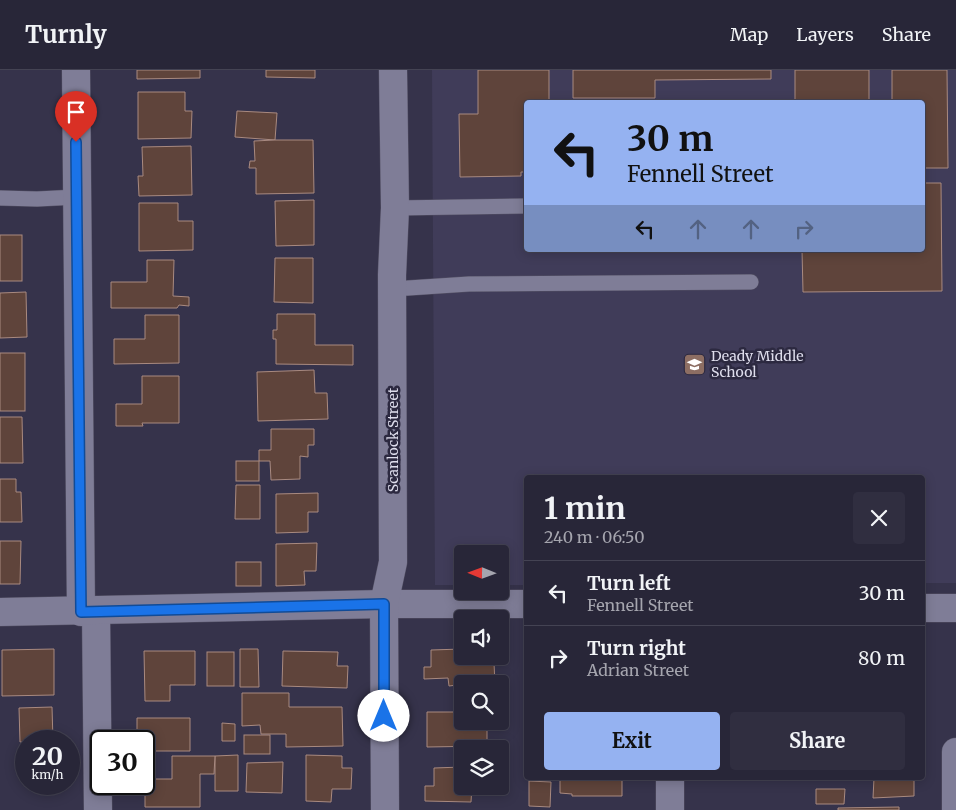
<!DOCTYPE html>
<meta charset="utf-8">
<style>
:root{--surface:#282638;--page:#302e40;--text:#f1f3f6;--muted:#a5a5ae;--line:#444353;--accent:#95b2f1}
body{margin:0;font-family:Merriweather,serif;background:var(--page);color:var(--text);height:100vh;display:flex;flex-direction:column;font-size:19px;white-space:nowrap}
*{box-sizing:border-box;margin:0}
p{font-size:16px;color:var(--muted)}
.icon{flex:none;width:28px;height:28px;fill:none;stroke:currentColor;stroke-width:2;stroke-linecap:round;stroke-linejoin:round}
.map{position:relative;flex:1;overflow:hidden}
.sheet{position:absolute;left:524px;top:405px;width:401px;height:305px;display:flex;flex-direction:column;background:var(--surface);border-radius:5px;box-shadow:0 2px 12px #0003,0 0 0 1px var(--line)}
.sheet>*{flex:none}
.banner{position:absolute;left:524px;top:30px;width:401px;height:152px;border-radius:5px;box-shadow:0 2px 12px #0003,0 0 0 1px var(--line);background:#95b2f1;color:#111;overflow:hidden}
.needle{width:32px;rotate:271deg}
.fabs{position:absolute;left:454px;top:475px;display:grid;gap:10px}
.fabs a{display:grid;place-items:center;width:55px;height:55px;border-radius:5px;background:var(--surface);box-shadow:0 2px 12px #0003,0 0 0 1px var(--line);font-size:25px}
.speed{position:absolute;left:15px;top:660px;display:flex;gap:10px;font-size:25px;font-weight:700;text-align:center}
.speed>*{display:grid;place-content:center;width:65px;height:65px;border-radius:50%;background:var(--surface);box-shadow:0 2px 12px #0003,0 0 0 1px var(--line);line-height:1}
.speed small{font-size:12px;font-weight:400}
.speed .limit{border:2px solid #111;border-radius:8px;background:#fff;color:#111}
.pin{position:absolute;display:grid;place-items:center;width:42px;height:42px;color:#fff;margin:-51px -21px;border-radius:50% 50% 50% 0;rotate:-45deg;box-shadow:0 0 5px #0007}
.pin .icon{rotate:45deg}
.me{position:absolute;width:55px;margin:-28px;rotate:0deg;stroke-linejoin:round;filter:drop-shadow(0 0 4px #0008)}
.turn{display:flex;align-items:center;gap:18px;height:105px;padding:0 20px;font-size:22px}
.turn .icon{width:65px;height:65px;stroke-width:2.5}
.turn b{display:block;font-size:35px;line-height:42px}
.lanes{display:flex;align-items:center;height:48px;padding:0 20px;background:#0003;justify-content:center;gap:25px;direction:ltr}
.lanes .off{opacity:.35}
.round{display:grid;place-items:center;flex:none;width:52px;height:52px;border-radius:5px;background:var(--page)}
.head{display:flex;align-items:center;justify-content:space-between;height:85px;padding:0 20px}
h1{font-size:30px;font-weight:700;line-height:38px}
.action{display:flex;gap:10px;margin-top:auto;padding:10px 20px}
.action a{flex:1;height:58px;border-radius:5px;background:var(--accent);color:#111;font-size:20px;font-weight:700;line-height:58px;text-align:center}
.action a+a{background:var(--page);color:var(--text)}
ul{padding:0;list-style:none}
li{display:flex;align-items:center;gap:15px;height:65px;padding:0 20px;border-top:1px solid var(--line)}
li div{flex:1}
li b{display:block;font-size:19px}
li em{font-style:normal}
header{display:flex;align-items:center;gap:30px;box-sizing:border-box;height:70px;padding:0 25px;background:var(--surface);border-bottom:1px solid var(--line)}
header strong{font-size:24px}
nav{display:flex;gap:28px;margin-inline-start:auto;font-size:18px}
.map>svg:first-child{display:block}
</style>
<header>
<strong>Turnly</strong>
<nav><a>Map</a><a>Layers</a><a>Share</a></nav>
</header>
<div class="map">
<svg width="956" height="740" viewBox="0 0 956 740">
<rect width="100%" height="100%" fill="#36334b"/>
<path fill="#403c59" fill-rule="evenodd" d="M432,0H956V513H923L922,408H526V515H500V484H462V515H435ZM526,32H922V180H526Z"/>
<g fill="#5f443b" stroke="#a98a80">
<path d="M137,0H200V8L137,9Z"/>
<path d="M266,0H315V8L266,7Z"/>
<path d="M478,0H549V32H526V102H521V106L460,107L459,44H478Z"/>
<path d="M573,0H771V9L655,10V28H573Z"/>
<rect x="795" y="0" width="74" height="32"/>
<path d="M892,0H947L948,98H922V32H892Z"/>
<path d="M138,22H185V41H192L191,68L138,69Z"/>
<path d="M237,41L277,43L275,70L235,67Z"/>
<path d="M275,70H313L314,123L256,124V98H249L250,91H255L254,71Z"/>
<path d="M191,76L192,125L139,126L138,106H143L142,77Z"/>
<path d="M922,113H941L942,221L803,222L802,180H922Z"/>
<path d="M314,130V175L276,176L275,131Z"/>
<path d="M139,133H178V151H193V180L139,181Z"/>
<rect x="0" y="165" width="22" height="46"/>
<path d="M275,188H313V233L274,232Z"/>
<path d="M147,190H174L173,226L189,227V236L179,235L177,238H111V212H147Z"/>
<path d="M26,222L27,267L0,268V223Z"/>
<path d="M277,244H315V275H353V295L276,294V269H273V260H277Z"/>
<path d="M145,245H179V293L114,294V269H145Z"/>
<rect x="0" y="283" width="25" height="58"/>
<path d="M314,300L315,323H327L328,349L258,351L257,302Z"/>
<path d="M142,306H179V353H142L143,356H116V334H142Z"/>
<path d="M0,347H22L23,393H0Z"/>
<path d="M271,359H314V375H308V387L300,386V409L271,410L270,391H259V380H271Z"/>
<rect x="236" y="391" width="23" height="20"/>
<path d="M0,409H16V422H21L22,452H0Z"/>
<path d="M236,415H260V449H235Z"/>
<path d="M318,423V442H308V462L276,463V424Z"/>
<path d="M0,471H21L20,514H0Z"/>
<path d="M317,473L316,501H304L305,515L276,516V474Z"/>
<rect x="236" y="492" width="25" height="24"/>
<path d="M54,579V625L2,626V580Z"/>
<path d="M240,579H258L259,617H240Z"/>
<path d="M462,579V586H471V594L494,593L495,614H462V621L458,622L457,615L449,616L448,608L424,609V597H431V580Z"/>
<path d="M144,581H195V615H170V631H145Z"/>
<path d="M283,581L338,582L337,596H348L347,618L282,616Z"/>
<rect x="207" y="582" width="27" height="34"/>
<path d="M242,623H289V637H342L343,676L286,677V664H261L260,655L242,656Z"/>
<path d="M52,637L53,671L20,672L19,638Z"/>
<path d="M427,642H462V651H487V676L427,677Z"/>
<path d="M137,648H190V681H144V663H137Z"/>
<path d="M222,653L235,654V671H222Z"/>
<rect x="244" y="665" width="26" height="19"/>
<path d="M238,685V721H215V686Z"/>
<path d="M306,685L342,686V698H352L351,719H332L331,732L306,731Z"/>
<path d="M172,686H215L214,704H200V737H145V709H172Z"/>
<path d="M283,692L282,723L246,722L247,693Z"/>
<path d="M462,697V716H472L471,732L425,731V716H434V698Z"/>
<path d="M560,708H614V709L622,710V726H572V724L560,723Z"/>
<path d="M874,708H914V726L873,728Z"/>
<path d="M529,711L551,712L550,737L529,736Z"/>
<path d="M816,719H845L844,734H816Z"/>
<path d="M899,737V740H838V738Z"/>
</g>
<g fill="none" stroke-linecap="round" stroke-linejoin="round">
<defs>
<g id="service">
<path d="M0,128L37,129L77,127"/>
<path d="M395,138L526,136"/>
<path d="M393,219L469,214L751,212"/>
</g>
<g id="minor">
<path d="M76,0L81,542"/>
<path d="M922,538H956"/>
<path d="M96,541L98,740"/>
<path d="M0,542L384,534H526"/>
<path d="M670,708V740"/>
<path d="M385,740L384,534L393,492L392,205L395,138L393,0"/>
<path d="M956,740V682"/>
</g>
</defs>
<use href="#service" stroke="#545165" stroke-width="16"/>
<use href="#minor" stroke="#545165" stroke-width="29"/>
<use href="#service" stroke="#7f7d97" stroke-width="15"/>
<use href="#minor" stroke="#7f7d97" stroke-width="28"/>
</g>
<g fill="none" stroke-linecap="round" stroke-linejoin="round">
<defs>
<path id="route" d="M76,72L81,542L384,534V646"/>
</defs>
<use href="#route" stroke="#114b97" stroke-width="12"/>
<use href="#route" stroke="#1a73e8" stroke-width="9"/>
</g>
<defs>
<symbol id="school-square" viewBox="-11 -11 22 22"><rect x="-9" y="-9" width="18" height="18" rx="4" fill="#8d6e63" stroke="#2c2940"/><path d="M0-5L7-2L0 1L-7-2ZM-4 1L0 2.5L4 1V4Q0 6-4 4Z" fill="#fff"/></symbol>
</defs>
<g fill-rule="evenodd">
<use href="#school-square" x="682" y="282" width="25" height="25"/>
</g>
<g text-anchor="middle" stroke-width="5" stroke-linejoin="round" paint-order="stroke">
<g font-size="14" fill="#deddec" stroke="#2c2940" text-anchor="start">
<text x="711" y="291">Deady Middle<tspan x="711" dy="16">School</tspan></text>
</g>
<g font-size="14" fill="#deddec" stroke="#2c2940">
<text transform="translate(393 370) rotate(-90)" y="5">Scanlock Street</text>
</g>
</g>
</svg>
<div class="fabs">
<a><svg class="needle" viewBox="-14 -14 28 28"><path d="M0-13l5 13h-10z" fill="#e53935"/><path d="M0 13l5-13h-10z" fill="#a5a5ae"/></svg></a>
<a><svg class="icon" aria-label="sound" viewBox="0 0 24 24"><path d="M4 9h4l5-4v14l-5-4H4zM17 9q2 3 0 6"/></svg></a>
<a><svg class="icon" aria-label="search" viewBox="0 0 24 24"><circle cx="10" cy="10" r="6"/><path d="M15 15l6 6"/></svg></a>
<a><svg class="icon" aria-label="layers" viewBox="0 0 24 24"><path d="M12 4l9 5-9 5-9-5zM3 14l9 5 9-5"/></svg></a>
</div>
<div class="speed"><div>20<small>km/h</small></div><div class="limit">30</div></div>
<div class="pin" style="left:76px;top:72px;background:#d93025"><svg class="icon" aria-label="arrive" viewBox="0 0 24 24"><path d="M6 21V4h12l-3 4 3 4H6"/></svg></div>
<svg class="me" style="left:384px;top:646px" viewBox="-20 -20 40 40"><circle r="19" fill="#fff"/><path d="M0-13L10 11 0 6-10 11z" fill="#1a73e8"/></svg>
<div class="banner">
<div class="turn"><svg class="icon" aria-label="left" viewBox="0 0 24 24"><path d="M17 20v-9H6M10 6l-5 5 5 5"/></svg><div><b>30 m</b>Fennell Street</div></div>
<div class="lanes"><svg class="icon" aria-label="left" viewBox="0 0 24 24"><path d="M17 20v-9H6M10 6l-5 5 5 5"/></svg><svg class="icon off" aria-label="ahead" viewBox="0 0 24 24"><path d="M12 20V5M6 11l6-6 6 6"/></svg><svg class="icon off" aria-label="ahead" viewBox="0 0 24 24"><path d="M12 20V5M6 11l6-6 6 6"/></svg><svg class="icon off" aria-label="right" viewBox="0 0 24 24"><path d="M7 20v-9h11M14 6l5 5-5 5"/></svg></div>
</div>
<section class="sheet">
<div class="head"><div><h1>1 min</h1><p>240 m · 06:50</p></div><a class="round"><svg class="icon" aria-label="close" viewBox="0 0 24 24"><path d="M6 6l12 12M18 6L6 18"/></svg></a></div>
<ul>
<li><svg class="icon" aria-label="left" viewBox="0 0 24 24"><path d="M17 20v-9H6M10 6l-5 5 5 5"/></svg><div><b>Turn left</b><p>Fennell Street</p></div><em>30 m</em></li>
<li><svg class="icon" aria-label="right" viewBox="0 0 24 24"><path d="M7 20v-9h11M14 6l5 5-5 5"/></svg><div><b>Turn right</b><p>Adrian Street</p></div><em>80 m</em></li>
</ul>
<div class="action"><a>Exit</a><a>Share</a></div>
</section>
</div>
